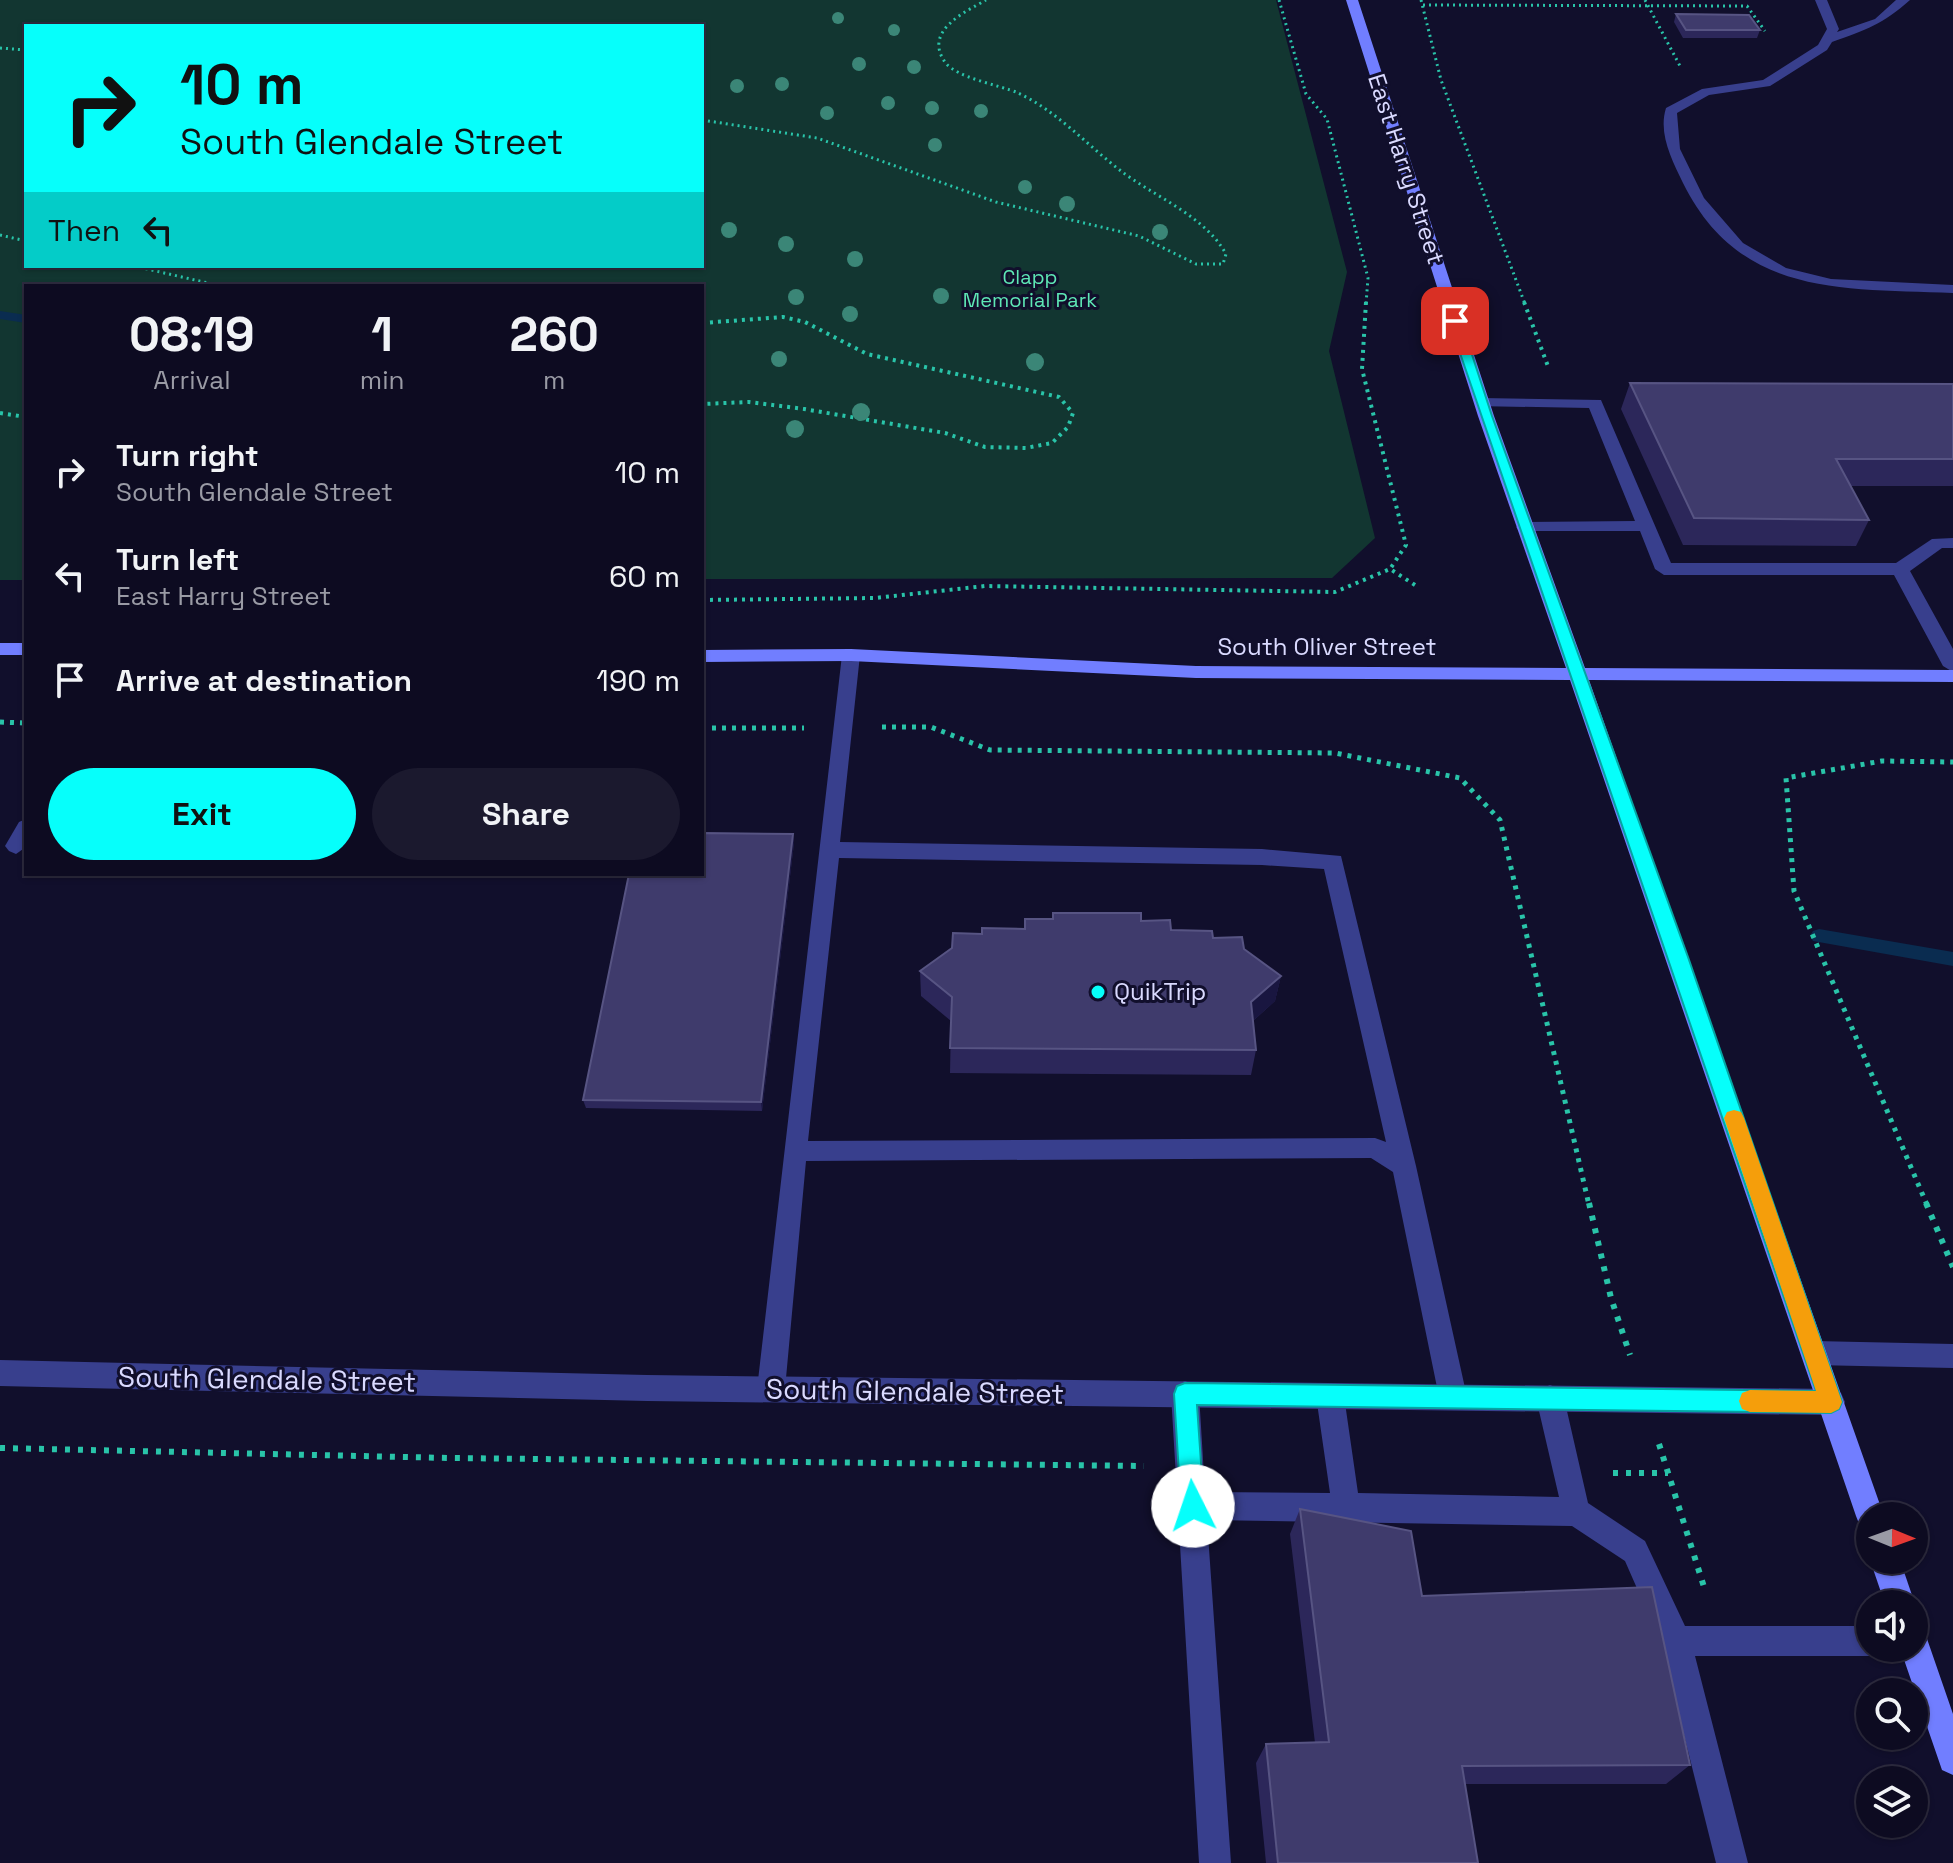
<!DOCTYPE html>
<style>
:root{--surface:#0d0b21;--page:#1b192e;--text:#f1f3f6;--muted:#9a9ba5;--line:#2d2b3f;--accent:#06fffb}
body{margin:0;font-family:"Space Grotesk",sans-serif;background:var(--page);color:var(--text);height:100vh;display:flex;flex-direction:column;font-size:30px;white-space:nowrap}
*{box-sizing:border-box;margin:0}
p{font-size:26px;color:var(--muted)}
.icon{flex:none;width:44px;height:44px;fill:none;stroke:currentColor;stroke-width:2;stroke-linecap:round;stroke-linejoin:round}
.map{position:relative;flex:1;overflow:hidden}
.details{position:absolute;left:24px;top:284px;width:680px;height:592px;display:flex;flex-direction:column;background:var(--surface);border-radius:0px;box-shadow:0 2px 6px #0004,0 0 0 2px var(--line)}
.details>*{flex:none}
.top-card{position:absolute;left:24px;top:24px;width:680px;height:244px;border-radius:0px;box-shadow:0 2px 6px #0004,0 0 0 2px var(--line);background:#06fffb;color:#111;overflow:hidden}
.needle{width:52px;rotate:91deg}
.tools{position:absolute;left:1856px;top:1502px;display:grid;gap:16px}
.tools a{display:grid;place-items:center;width:72px;height:72px;border-radius:50%;background:var(--surface);box-shadow:0 2px 6px #0004,0 0 0 2px var(--line);font-size:40px}
.pin{position:absolute;display:grid;place-items:center;width:68px;height:68px;color:#fff;margin:-34px;border-radius:16px;box-shadow:0 4px 12px #0006}
.me{position:absolute;width:88px;margin:-44px;rotate:356deg;stroke-linejoin:round;filter:drop-shadow(0 0 6px #0008)}
.turn{display:flex;align-items:center;gap:28px;height:168px;padding:0 24px;font-size:36px}
.turn .icon{width:104px;height:104px;stroke-width:2.5}
.turn b{display:block;font-size:56px;line-height:68px}
.then{display:flex;align-items:center;height:76px;padding:0 24px;background:#0003;gap:16px;font-size:30px}
.eta{display:flex;justify-content:space-evenly;align-items:center;height:136px;text-align:center}
.eta b{font-size:48px;font-weight:800;line-height:56px}
.cta{display:flex;gap:16px;margin-top:auto;padding:16px 24px}
.cta a{flex:1;height:92px;border-radius:48px;background:var(--accent);color:#111;font-size:32px;font-weight:800;line-height:92px;text-align:center}
.cta a+a{background:var(--page);color:var(--text)}
ul{padding:0;list-style:none}
li{display:flex;align-items:center;gap:24px;height:104px;padding:0 24px}
li div{flex:1}
li b{display:block;font-size:30px}
li em{font-style:normal}
.map>svg:first-child{display:block}
</style>
<div class="map">
<svg width="1953" height="1863" viewBox="0 0 1953 1863">
<rect width="100%" height="100%" fill="#110f2c"/>
<path fill="#123631" fill-rule="evenodd" d="M0,0H1276L1347,272L1329,351L1375,538L1332,578L702,579V286H26V580H0ZM26,26H702V266H26Z"/>
<g fill="none" stroke-linecap="round" stroke-linejoin="round">
<g fill="#0a2c50" fill-rule="evenodd">
<path d="M0,311L26,315V323L0,319Z"/>
<path d="M1819,929L1953,952V966L1813,941L1810,936L1813,931Z"/>
</g>
<g stroke="#29c4a9" stroke-width="3" stroke-dasharray="2 4" stroke-linecap="butt">
<path d="M1279,0L1306,94L1327,119L1368,278L1366,304"/>
<path d="M1421,0L1441,80L1525,304"/>
<path d="M1645,0L1680,66"/>
<path d="M1423,5L1747,6L1765,31"/>
<path d="M0,48L26,50"/>
<path d="M702,120L817,138L996,202L1139,236L1196,264H1223L1226,254C1205,216 1155,197 1121,171C1087,145 1057,111 1018,93C1000,85 956,78 945,62C923,31 965,12 986,0"/>
<path d="M0,235L26,241"/>
<path d="M134,266L221,286"/>
</g>
<g stroke="#29c4a9" stroke-width="4" stroke-dasharray="3 5" stroke-linecap="butt">
<path d="M1366,302L1362,369L1406,545L1390,569"/>
<path d="M1524,302L1549,369"/>
<path d="M702,323L783,317L805,322L867,354L1059,397L1073,413L1068,427L1052,443L1026,448L985,447L945,433L804,409L749,402L702,404"/>
<path d="M0,413L26,417"/>
<path d="M702,600L875,598L985,586L1335,592L1390,569L1415,585"/>
</g>
<g stroke="#29c4a9" stroke-width="5" stroke-dasharray="4 6" stroke-linecap="butt">
<path d="M0,722L26,723"/>
<path d="M882,727H931L990,750L1335,753L1460,778L1500,820L1589,1205"/>
<path d="M702,728H804"/>
<path d="M1927,1205L1794,891L1786,778L1882,761L1953,762"/>
</g>
<g stroke="#29c4a9" stroke-width="6" stroke-dasharray="5 8" stroke-linecap="butt">
<path d="M1589,1203L1611,1298L1630,1355"/>
<path d="M1926,1203L1953,1267"/>
<path d="M1659,1444L1704,1587"/>
<path d="M0,1448L450,1458L1144,1466"/>
<path d="M1613,1473H1668"/>
</g>
<g fill="#383f8d" fill-rule="evenodd">
<path d="M1815,0H1827L1839,29L1837,32L1875,19L1896,0H1910C1883,24 1866,30 1832,42L1827,50L1770,86L1709,95L1677,113L1680,149L1704,198L1743,243L1786,268L1831,279L1953,285V293C1844,288 1740,298 1683,183C1672,160 1658,134 1666,108L1702,89L1763,80L1818,45L1827,29Z"/>
<path d="M1481,398L1601,400L1671,563H1896L1932,539L1953,538V548H1942L1910,571L1953,649V672L1943,666L1894,575H1664L1655,569L1640,531H1519L1516,527L1525,522L1635,521L1589,408L1475,406V400Z"/>
<path d="M851,649L860,655L840,842L1262,849L1341,856L1416,1166L1467,1397L1463,1406L1453,1410L1443,1406L1439,1397L1393,1172L1371,1158L806,1161L785,1389L781,1398L771,1402L761,1398L757,1389L842,655ZM839,858L1262,865L1324,869L1386,1142L1375,1138L808,1141Z"/>
<path d="M26,819V847L16,854L9,851L5,846L19,822Z"/>
<path d="M1814,1341L1953,1344V1368L1814,1365L1805,1362L1801,1353L1805,1344Z"/>
<path d="M1185,1381L1195,1385L1199,1394L1205,1492L1330,1493L1316,1396L1320,1387L1330,1383L1340,1387L1344,1396L1358,1493L1559,1497L1536,1398L1540,1389L1550,1385L1560,1389L1564,1398L1588,1503L1645,1541L1685,1626H1870V1648H1882L1870,1656H1695L1748,1863H1716L1661,1643L1625,1561L1572,1526L1207,1520L1231,1863H1199L1171,1394L1175,1385Z"/>
</g>
<path fill="#383f8d" fill-rule="evenodd" d="M0,1360L647,1375L1831,1389L1841,1393L1845,1402L1841,1411L1831,1415L647,1401L0,1386Z"/>
<g fill="#717eff" fill-rule="evenodd">
<path d="M1346,0H1358L1494,416L1585,668L1953,670V682L1589,680L1884,1516H1870V1530L1860,1526L1856,1516L1570,680L1196,678L851,661L702,662V650L851,649L1196,666L1566,668L1478,416Z"/>
<rect x="0" y="643" width="26" height="12"/>
<path d="M1870,1560H1900L1915,1604L1914,1606L1885,1604Z"/>
<path d="M1914,1629L1925,1633L1953,1714V1775L1942,1770L1900,1648H1914Z"/>
</g>
</g>
<g fill="#3b8677">
<circle cx="838" cy="18" r="6"/>
<circle cx="894" cy="30" r="6"/>
<circle cx="859" cy="64" r="7"/>
<circle cx="914" cy="67" r="7"/>
<circle cx="782" cy="84" r="7"/>
<circle cx="737" cy="86" r="7"/>
<circle cx="888" cy="103" r="7"/>
<circle cx="932" cy="108" r="7"/>
<circle cx="981" cy="111" r="7"/>
<circle cx="827" cy="113" r="7"/>
<circle cx="935" cy="145" r="7"/>
<circle cx="1025" cy="187" r="7"/>
<circle cx="1067" cy="204" r="8"/>
<circle cx="729" cy="230" r="8"/>
<circle cx="1160" cy="232" r="8"/>
<circle cx="786" cy="244" r="8"/>
<circle cx="855" cy="259" r="8"/>
<circle cx="941" cy="296" r="8"/>
<circle cx="796" cy="297" r="8"/>
<circle cx="850" cy="314" r="8"/>
<circle cx="779" cy="359" r="8"/>
<circle cx="1035" cy="362" r="9"/>
<circle cx="861" cy="412" r="9"/>
<circle cx="795" cy="429" r="9"/>
</g>
<g fill="#2c275a">
<path d="M1676,14L1760,30L1757,38H1683L1674,22Z"/>
<path d="M1630,383L1953,384V486H1850L1869,520L1856,546L1683,545L1621,409Z"/>
<path d="M793,834L794,843L762,1111L586,1108L583,1100Z"/>
<path d="M1141,921L1171,930L1213,938L1244,949L1281,976L1275,1001L1253,1021L1256,1050L1251,1075L950,1073L951,1021L921,996L920,971L982,934Z"/>
<path d="M1300,1509L1422,1596L1690,1765L1666,1784H1465L1478,1863H1266L1256,1763L1266,1744L1315,1743L1290,1534Z"/>
</g>
<g fill="#191640">
<path d="M793,834L794,843L762,1111L761,1102Z"/>
<path d="M1281,976L1275,1001L1245,1028L1251,1002Z"/>
</g>
<g fill="#3f3b6c" stroke="#575483" stroke-width="2">
<path d="M1676,14L1749,15L1760,30H1686Z"/>
<path d="M1630,383L1953,384V459H1836L1869,520L1694,518Z"/>
<path d="M702,833L793,834L761,1102L583,1100L629,874H702Z"/>
<path d="M1053,913H1141V921L1170,920L1171,930L1212,931L1213,938L1242,937L1244,949L1281,976L1251,1002L1256,1050L950,1048L952,997L920,971L952,948L953,933L982,934V928L1025,929V919H1053Z"/>
<path d="M1300,1509L1411,1531L1422,1596L1652,1587L1690,1765L1462,1766L1478,1863H1278L1266,1744L1329,1742Z"/>
</g>
<path fill="#06fffb" stroke="#04a6a3" stroke-width="2" d="M1455,317L1461,321L1492,416L1688,957L1842,1402L1839,1409L1831,1413L1197,1405L1204,1506L1201,1514L1193,1518L1184,1514L1181,1506L1174,1394L1177,1386L1185,1383L1816,1391L1449,321Z"/>
<path fill="#f59e0b" d="M1734,1110L1741,1112L1744,1118L1842,1402L1839,1409L1831,1413L1750,1412L1742,1409L1739,1401L1742,1393L1750,1390L1816,1391L1724,1118L1727,1112Z"/>
<circle fill="#06fffb" stroke="#110f2c" stroke-width="3" cx="1098" cy="992" r="8"/>
<g text-anchor="middle" stroke-width="6" stroke-linejoin="round" paint-order="stroke">
<g font-size="20" fill="#5ee7b5" stroke="#110f2c">
<text x="1030" y="284">Clapp<tspan x="1030" dy="23">Memorial Park</tspan></text>
</g>
<g font-size="24" fill="#dadaff" stroke="#110f2c">
<text transform="translate(1406 169) rotate(72)" y="8">East Harry Street</text>
<text x="1327" y="655">South Oliver Street</text>
</g>
<g font-size="24" fill="#dadaff" stroke="#110f2c" text-anchor="start">
<text x="1114" y="1000">QuikTrip</text>
</g>
<g font-size="28" fill="#dadaff" stroke="#110f2c">
<text transform="translate(267 1379) rotate(1)" y="10">South Glendale Street</text>
<text transform="translate(915 1391) rotate(1)" y="10">South Glendale Street</text>
</g>
</g>
</svg>
<div class="tools">
<a><svg class="needle" viewBox="-14 -14 28 28"><path d="M0-13l5 13h-10z" fill="#e53935"/><path d="M0 13l5-13h-10z" fill="#9a9ba5"/></svg></a>
<a><svg class="icon" aria-label="sound" viewBox="0 0 24 24"><path d="M4 9h4l5-4v14l-5-4H4zM17 9q2 3 0 6"/></svg></a>
<a><svg class="icon" aria-label="search" viewBox="0 0 24 24"><circle cx="10" cy="10" r="6"/><path d="M15 15l6 6"/></svg></a>
<a><svg class="icon" aria-label="layers" viewBox="0 0 24 24"><path d="M12 4l9 5-9 5-9-5zM3 14l9 5 9-5"/></svg></a>
</div>
<div class="pin" style="left:1455px;top:321px;background:#d93025"><svg class="icon" aria-label="arrive" viewBox="0 0 24 24"><path d="M6 21V4h12l-3 4 3 4H6"/></svg></div>
<svg class="me" style="left:1193px;top:1506px" viewBox="-20 -20 40 40"><circle r="19" fill="#fff"/><path d="M0-13L10 11 0 6-10 11z" fill="#06fffb"/></svg>
<div class="top-card">
<div class="turn"><svg class="icon" aria-label="right" viewBox="0 0 24 24"><path d="M7 20v-9h11M14 6l5 5-5 5"/></svg><div><b>10 m</b>South Glendale Street</div></div>
<div class="then">Then<svg class="icon" aria-label="left" viewBox="0 0 24 24"><path d="M17 20v-9H6M10 6l-5 5 5 5"/></svg></div>
</div>
<section class="details">
<div class="eta">
<div><b>08:19</b><p>Arrival</p></div>
<div><b>1</b><p>min</p></div>
<div><b>260</b><p>m</p></div>
</div>
<ul>
<li><svg class="icon" aria-label="right" viewBox="0 0 24 24"><path d="M7 20v-9h11M14 6l5 5-5 5"/></svg><div><b>Turn right</b><p>South Glendale Street</p></div><em>10 m</em></li>
<li><svg class="icon" aria-label="left" viewBox="0 0 24 24"><path d="M17 20v-9H6M10 6l-5 5 5 5"/></svg><div><b>Turn left</b><p>East Harry Street</p></div><em>60 m</em></li>
<li><svg class="icon" aria-label="arrive" viewBox="0 0 24 24"><path d="M6 21V4h12l-3 4 3 4H6"/></svg><div><b>Arrive at destination</b></div><em>190 m</em></li>
</ul>
<div class="cta"><a>Exit</a><a>Share</a></div>
</section>
</div>
